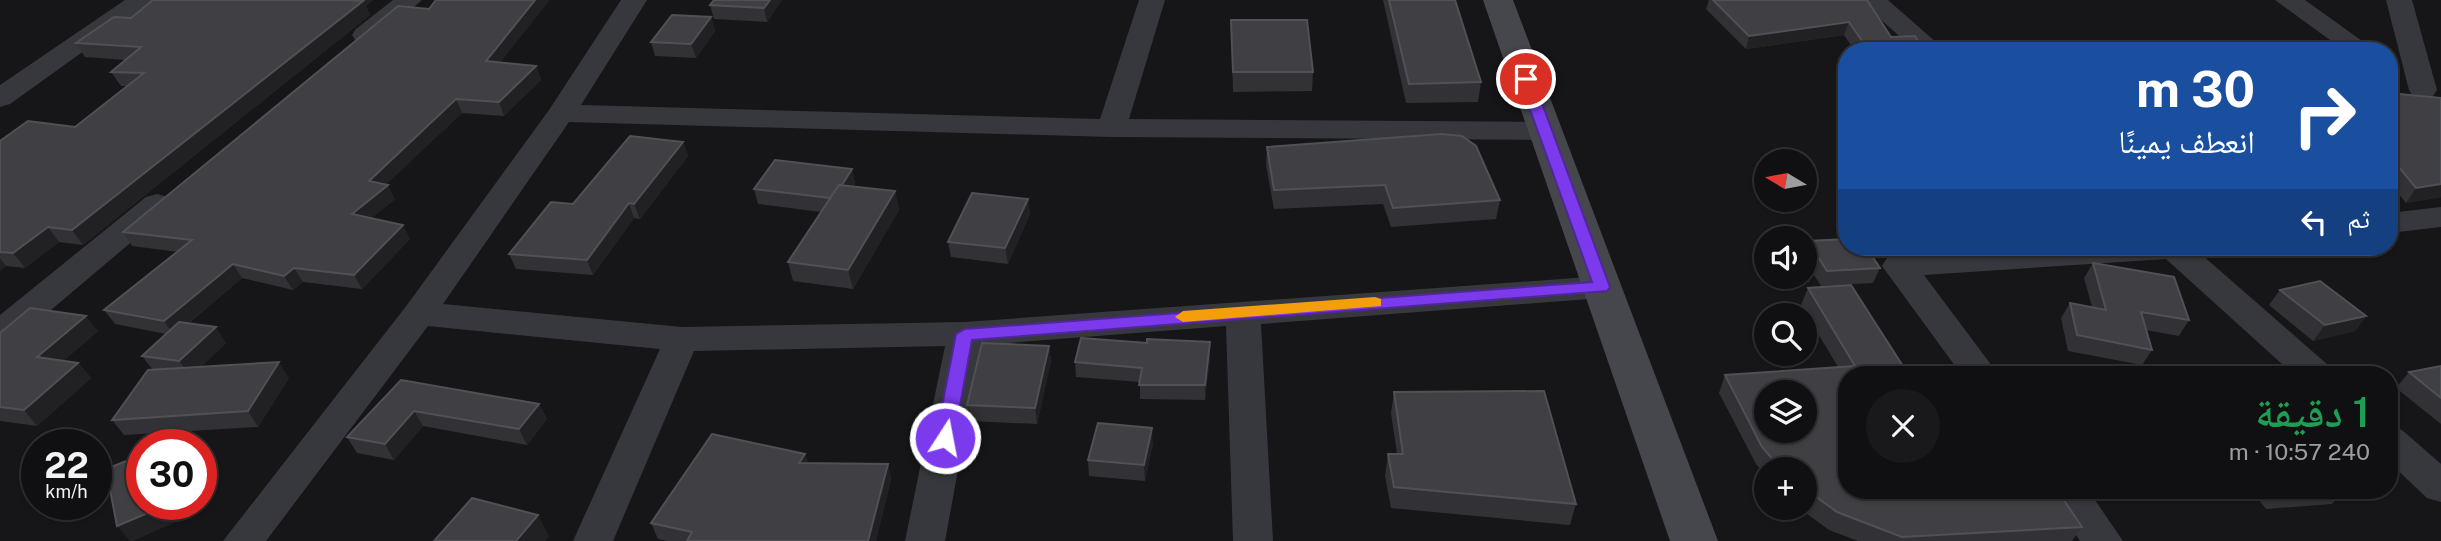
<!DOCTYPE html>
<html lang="ar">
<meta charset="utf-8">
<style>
:root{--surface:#101012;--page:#19191b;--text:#f1f3f6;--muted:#9c9d9f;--line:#303032}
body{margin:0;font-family:"Public Sans","Noto Naskh Arabic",sans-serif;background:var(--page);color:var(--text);direction:rtl;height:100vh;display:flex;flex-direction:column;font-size:26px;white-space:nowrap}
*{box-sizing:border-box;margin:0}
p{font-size:23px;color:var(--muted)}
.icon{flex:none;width:38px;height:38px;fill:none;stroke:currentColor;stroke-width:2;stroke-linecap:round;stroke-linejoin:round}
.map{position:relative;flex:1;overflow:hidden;direction:ltr}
.drawer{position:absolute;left:1838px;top:366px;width:560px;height:133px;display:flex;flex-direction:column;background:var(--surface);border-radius:28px;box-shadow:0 2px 5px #0004,0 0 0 2px var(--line);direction:rtl}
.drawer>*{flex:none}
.top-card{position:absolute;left:1838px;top:42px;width:560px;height:214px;border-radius:28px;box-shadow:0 2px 5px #0004,0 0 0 2px var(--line);direction:rtl;background:#1a4fa0;color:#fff;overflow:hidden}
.needle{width:46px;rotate:280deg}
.buttons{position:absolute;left:1754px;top:149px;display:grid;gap:14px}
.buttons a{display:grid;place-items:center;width:63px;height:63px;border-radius:50%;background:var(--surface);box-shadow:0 2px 5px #0004,0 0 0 2px var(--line);font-size:35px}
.speed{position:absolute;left:21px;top:429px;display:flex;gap:14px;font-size:35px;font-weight:700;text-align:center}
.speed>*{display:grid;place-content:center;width:91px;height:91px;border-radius:50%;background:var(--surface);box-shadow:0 2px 5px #0004,0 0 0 2px var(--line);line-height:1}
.speed small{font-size:18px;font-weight:400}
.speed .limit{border:10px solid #d22;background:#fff;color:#111}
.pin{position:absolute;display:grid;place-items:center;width:60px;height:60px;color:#fff;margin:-30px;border:4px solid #fff;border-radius:50%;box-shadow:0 2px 7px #0007}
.me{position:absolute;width:77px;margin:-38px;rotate:11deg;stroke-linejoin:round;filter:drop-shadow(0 0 5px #0008)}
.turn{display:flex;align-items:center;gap:24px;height:147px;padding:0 28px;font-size:32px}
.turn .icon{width:91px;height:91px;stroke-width:2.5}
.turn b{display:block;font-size:49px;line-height:60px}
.then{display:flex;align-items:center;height:66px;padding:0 28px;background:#0003;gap:14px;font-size:26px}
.round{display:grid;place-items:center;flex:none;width:74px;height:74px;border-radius:37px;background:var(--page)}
.headline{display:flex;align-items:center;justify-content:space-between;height:119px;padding:0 28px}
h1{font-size:42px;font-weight:600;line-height:52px;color:#1e9e55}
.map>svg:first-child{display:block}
</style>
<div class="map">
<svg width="2441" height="541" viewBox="0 0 2441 541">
<rect width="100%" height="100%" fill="#161618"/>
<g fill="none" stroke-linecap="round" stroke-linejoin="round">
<g fill="#37383d" fill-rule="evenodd">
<path d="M125,0H155L10,104L0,107V85Z"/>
<path d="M393,0H422L374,41H356L352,35L356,29Z"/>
<path d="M621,0H647L581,105L1100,119L1139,0H1165L1129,119L1545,122L1555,125L1560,131L1555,137L1545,140L1112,137L569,122L443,304L682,327L965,322L1602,276L1614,279L1619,287L1614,295L1602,298L1261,324L1273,541H1233L1226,326L981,345L945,541H905L945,346L694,351L613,541H573L660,349L428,326L266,541H223L407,305L549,110Z"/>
<path d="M1859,0H1888L1946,51H1916Z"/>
<path d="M2275,0H2305L2376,51H2345Z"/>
<path d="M2386,0H2412L2437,90L2433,96L2423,98L2413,96L2409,90Z"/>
<path d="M157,194L168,197L173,204L168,211L12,343L0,346V315L146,197Z"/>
<path d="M2441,207V227L2389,233V213Z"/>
<path d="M2032,247H2209L2202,255L2328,365L2333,374H2293L2166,259L1924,275L1998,374H1961L1882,266L1887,258L1899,255Z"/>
<path d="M2389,426L2402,430L2441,464V502L2427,498L2389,462Z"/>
<path d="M2046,490H2088L2123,541H2080Z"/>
</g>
<path fill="#45474d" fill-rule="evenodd" d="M1483,0H1513L1718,541H1670Z"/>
</g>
<g fill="#323236">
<path d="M782,0L767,22L714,19L710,5Z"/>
<path d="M1383,0H1455L1481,82L1478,102L1406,103Z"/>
<path d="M1709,0H1867L1891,37L1924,51H1855L1844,35L1746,49L1706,9Z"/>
<path d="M366,6L370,15L83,245L59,242L25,268L6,266L0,271V141L75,127L126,86H121L111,72L126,60L85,57L76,43L131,18Z"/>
<path d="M711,17L715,31L696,58L655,56L651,42Z"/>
<path d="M1231,20L1313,72L1312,91L1233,92Z"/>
<path d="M501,63L536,66L541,80L504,116L462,113L386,184L395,199L371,218L410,239L362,289L303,282L293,290L242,278L188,324L226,343L201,367L289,378L258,427L124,435L112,420L152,369L142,356L166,334L115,324L104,310L178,252L132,246L123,232Z"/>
<path d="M2389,93L2441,98V197L2406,203L2389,182Z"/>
<path d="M683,142L688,156L640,219L634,218L593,275L516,269L509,254L573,204Z"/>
<path d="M1267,147L1500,200L1496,219L1391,227L1383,204L1274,209L1266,165Z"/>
<path d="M852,169L855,184L854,187L895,191L899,210L853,289L793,281L788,262L821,212L758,204L754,189Z"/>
<path d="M1028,199L1030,214L1008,264L951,257L948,242Z"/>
<path d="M1808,241L1880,268L1873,283L1821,286L1804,259V252Z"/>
<path d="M2093,263L2189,320L2179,336L2146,330L2152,350L2142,365L2068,351L2061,318L2070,303L2092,307L2084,278Z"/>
<path d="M1808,288L1908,374H1846L2082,527L2072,541H1858L1829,530L1799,508H1804V469H1766V477L1756,464L1719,393L1725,375L1838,367L1801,305Z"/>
<path d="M2280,290L2366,316L2355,331L2313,341L2269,305Z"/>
<path d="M98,331L63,361L78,363L91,378L37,426L0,421V333Z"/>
<path d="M1049,346L1051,361L1037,424L970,421L967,405Z"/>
<path d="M1210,357L1205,400L1140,399V382L1076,377L1075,362Z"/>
<path d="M2441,366V424L2396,388L2409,372Z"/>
<path d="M401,380L539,404L547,419L527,445L423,426L394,460L357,453L347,437Z"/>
<path d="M1394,392L1576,504L1570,525L1391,508L1385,476L1388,454H1397L1391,413Z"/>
<path d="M1153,443L1145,481L1089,476L1088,460Z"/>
<path d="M805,454L808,463L888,464L891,479L876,541H668L658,539L651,523Z"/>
<path d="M2251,490H2344L2332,504L2266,509Z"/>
</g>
<g fill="#212124">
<path d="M350,0H374L366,6L370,15L83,245L72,230Z"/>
<path d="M535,0H550L491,74L486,61Z"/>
<path d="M770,0H782L767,22L764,8Z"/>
<path d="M711,17L715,31L696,58L691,44Z"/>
<path d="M1849,22L1844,35L1746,49L1749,36Z"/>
<path d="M536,66L541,80L504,116L499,102Z"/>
<path d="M456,99L462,113L376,194L369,181Z"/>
<path d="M683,142L688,156L640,219L634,204Z"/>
<path d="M852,169L855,184L836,214L833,199Z"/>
<path d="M2441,184V197L2406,203L2416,188Z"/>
<path d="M388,185L395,199L359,228L352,214Z"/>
<path d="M895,191L899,210L853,289L848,270Z"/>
<path d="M1028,199L1030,214L1008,264L1005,248Z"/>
<path d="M629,203L634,218L593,275L587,260Z"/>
<path d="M403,225L410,239L362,289L354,275Z"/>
<path d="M48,227L59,242L25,268L13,253Z"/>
<path d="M0,258L6,266L0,271Z"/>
<path d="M233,264L242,278L174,335L164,321Z"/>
<path d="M294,268L303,282L293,290L284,276Z"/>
<path d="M86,316L98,331L49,373L37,357Z"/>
<path d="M2366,316L2355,331L2313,341L2325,325Z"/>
<path d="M216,327L226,343L191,377L179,361Z"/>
<path d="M1210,342V357L1205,400V385Z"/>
<path d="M1049,346L1051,361L1037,424L1035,408Z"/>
<path d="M279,362L289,378L258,427L248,411Z"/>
<path d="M78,363L91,378L37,426L24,410Z"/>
<path d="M539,404L547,419L527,445L519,429Z"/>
<path d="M414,411L423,426L394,460L385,444Z"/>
<path d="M1152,428L1153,443L1145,481L1144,465Z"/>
<path d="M805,454L809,469L799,463Z"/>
<path d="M888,464L891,479L876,541H868Z"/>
<path d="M201,474L211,486L201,496Z"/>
<path d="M165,504H193L174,523L133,541H130L117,526Z"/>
<path d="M538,515L549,536L545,541H516Z"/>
</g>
<g fill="#3f3f44" stroke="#4f5156" stroke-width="2" fill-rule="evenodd">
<path d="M153,0H350L363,1L72,230L48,227L13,253L0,252V141L28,121L75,127L144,73L111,72L141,47L76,43L114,17L131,18Z"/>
<path d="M436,0H535L486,61L536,66L499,102L456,99L369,181L388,185L352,214L403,225L354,275L294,268L284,276L233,264L164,321L104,310L192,240L123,232L398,6L429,9Z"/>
<path d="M714,0H770L764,8L710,5Z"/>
<path d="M1389,0H1455L1481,82L1409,84Z"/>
<path d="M1713,0H1867L1891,37L1915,36L1924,51H1869L1849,22L1749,36Z"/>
<path d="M672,15L711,17L691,44L651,42Z"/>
<path d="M1231,20H1307L1313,72H1233Z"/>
<path d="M2389,93L2441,98V184L2416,188L2389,155Z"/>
<path d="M1442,134L1462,136L1476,146L1500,200L1393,208L1385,185L1274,190L1267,147Z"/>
<path d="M630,136L683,142L634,204L629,203L587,260L509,254L551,202L573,204Z"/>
<path d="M775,160L852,169L842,185H839L830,198L754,189Z"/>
<path d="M839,185L895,191L848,270L788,262Z"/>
<path d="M972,193L1028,199L1005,248L948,242Z"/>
<path d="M1846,239V247H1866L1880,268L1827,271L1808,241Z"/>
<path d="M2093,263L2174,277L2189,320L2141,312L2152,350L2077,335L2070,303L2106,310Z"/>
<path d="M2320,281L2366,316L2325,325L2280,290Z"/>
<path d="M1851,285L1908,374H1846V490H2057L2082,527L1902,537L1837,512L1804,488V469H1781L1762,447L1725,375L1855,366L1808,288ZM1766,392H1804V430H1766Z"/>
<path d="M30,308L86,316L37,357L78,363L24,410L0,407V333Z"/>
<path d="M179,322L216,327L179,361L142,356Z"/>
<path d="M1081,338L1147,343V339L1210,342L1205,385H1139L1142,368L1075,362Z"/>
<path d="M982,343L1049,346L1035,408L967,405Z"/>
<path d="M279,362L248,411L112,420L148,370Z"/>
<path d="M2441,366V398L2409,372Z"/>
<path d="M401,380L539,404L519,429L414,411L385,444L347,437Z"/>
<path d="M1544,391L1576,504L1394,487L1388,454H1403L1394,392Z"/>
<path d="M1098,423L1152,428L1144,465L1088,460Z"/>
<path d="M712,434L805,454L799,463L888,464L868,541H687L692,532L651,523Z"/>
<path d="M139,456L142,457V504H165L162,507L117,526L106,469Z"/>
<path d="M2276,490H2323L2279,493Z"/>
<path d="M472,498L538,515L516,541H434Z"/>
</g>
<path fill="#7c3aed" stroke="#51269a" stroke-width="2" d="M1521,76L1533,79L1610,287L1607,291L972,340L954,438L945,444L938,442L936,438L956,334L965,329L1592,282L1519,79Z"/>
<path fill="#f59e0b" d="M1375,297L1381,299V306L1183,322L1175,317L1183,311Z"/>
</svg>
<div class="buttons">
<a><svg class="needle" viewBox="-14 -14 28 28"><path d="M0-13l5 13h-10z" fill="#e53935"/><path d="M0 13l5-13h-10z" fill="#9c9d9f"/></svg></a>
<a><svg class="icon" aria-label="sound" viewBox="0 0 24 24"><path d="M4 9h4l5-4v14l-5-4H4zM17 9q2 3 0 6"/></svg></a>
<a><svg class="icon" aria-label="search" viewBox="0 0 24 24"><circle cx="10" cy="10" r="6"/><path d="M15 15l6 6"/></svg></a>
<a><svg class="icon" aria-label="layers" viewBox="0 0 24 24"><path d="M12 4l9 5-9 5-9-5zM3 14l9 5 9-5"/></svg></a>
<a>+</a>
</div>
<div class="speed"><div>22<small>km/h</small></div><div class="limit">30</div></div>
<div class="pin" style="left:1526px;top:79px;background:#d93025"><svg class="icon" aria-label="arrive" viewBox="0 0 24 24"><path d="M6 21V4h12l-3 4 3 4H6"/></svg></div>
<svg class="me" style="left:945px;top:438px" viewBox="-20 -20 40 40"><circle r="17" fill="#7c3aed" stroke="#fff" stroke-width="3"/><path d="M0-11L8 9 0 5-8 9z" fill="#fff"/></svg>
<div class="top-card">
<div class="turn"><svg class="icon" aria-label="right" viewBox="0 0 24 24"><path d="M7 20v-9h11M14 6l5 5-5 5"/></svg><div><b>30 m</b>انعطف يمينًا</div></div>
<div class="then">ثم<svg class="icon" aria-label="left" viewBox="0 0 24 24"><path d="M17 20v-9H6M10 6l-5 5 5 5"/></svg></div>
</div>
<section class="drawer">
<div class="headline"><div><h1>1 دقيقة</h1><p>240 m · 10:57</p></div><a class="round"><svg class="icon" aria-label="close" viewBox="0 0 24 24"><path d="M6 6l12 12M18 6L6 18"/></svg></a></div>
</section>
</div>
